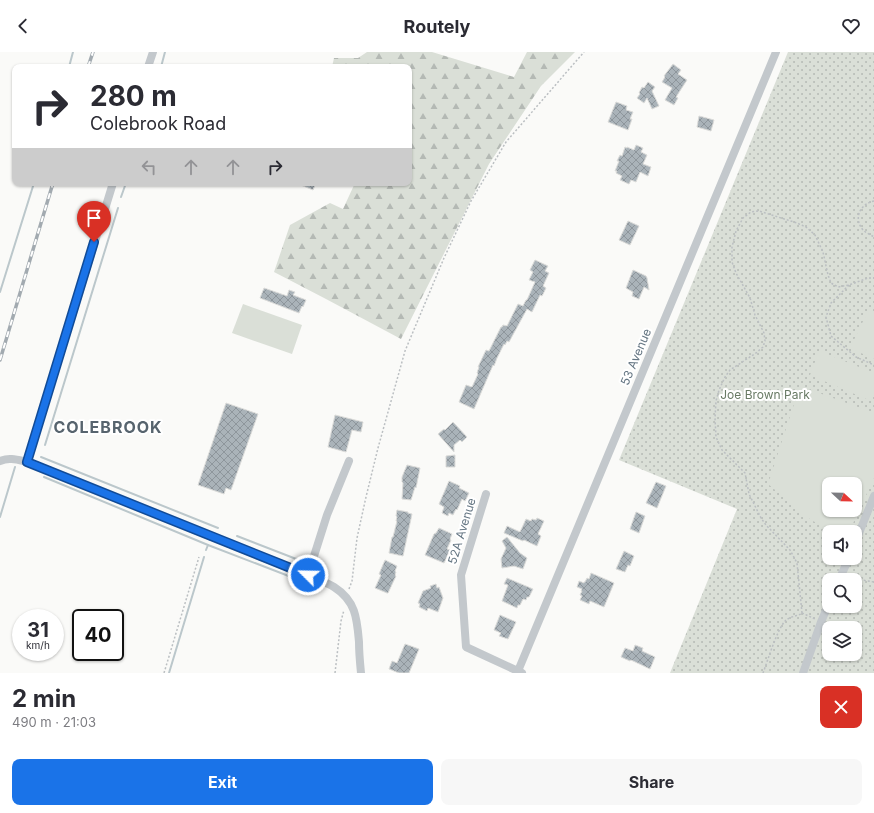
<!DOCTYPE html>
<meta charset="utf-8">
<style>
:root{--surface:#fff;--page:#f7f7f7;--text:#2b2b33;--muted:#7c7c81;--accent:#1a73e8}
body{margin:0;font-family:Inter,sans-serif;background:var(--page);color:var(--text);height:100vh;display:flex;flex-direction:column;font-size:15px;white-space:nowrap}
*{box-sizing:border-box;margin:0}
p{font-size:13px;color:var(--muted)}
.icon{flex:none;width:22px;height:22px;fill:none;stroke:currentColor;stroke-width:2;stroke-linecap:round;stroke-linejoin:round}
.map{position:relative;height:621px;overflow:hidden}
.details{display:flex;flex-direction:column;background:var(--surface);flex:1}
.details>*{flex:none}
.banner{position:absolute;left:12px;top:12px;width:400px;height:122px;border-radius:8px;box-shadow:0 1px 3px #0004;background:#fff;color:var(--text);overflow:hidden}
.needle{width:26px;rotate:112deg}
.controls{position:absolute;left:822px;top:425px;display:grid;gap:8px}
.controls a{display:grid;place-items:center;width:40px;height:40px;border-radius:8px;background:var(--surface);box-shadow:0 1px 3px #0004;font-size:20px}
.speed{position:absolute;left:12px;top:557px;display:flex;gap:8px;font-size:20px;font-weight:700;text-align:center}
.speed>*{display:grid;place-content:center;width:52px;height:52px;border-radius:50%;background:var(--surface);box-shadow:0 1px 3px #0004;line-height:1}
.speed small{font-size:10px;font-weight:400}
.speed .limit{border:2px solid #111;border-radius:6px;background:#fff;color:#111}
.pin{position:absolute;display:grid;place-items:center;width:34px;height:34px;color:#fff;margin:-41px -17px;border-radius:50% 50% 50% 0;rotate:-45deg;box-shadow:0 0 4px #0007}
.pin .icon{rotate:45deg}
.me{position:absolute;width:44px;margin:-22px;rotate:293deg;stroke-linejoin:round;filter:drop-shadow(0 0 3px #0008)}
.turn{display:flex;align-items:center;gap:14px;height:84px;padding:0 12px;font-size:18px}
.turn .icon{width:52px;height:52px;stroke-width:2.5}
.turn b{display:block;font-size:28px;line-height:34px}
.lanes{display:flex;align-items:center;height:38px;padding:0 12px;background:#0003;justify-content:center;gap:20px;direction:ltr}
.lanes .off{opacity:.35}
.round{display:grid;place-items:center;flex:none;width:42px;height:42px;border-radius:8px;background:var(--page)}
.headline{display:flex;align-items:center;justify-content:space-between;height:68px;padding:0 12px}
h1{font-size:24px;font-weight:700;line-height:30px}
.cta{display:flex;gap:8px;margin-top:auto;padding:8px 12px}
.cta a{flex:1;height:46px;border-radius:8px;background:var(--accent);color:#fff;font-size:16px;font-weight:700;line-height:46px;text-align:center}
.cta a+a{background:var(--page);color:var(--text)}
header{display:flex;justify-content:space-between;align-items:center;height:52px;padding:0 12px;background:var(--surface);font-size:18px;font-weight:700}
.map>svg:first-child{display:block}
</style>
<header><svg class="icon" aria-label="back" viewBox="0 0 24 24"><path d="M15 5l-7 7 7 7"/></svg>Routely<svg class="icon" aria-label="heart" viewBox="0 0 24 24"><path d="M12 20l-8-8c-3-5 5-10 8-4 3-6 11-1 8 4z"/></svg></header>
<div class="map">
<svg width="874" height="621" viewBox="0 0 874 621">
<defs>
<pattern id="forest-firs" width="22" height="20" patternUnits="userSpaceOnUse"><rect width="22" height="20" fill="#dadfd7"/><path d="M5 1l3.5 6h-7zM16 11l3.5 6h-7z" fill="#b4b9b4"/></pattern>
<pattern id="park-dots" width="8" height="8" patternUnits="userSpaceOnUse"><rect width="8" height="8" fill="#dadfd7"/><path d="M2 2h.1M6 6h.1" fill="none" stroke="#b4b9b4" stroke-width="1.8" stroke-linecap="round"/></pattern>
<pattern id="building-cross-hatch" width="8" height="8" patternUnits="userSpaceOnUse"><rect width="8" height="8" fill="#aab3b9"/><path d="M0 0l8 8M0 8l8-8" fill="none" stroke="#8e969c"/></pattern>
</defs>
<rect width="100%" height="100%" fill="#fafaf8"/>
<path fill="url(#forest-firs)" d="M367,0H432L514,25L527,0H575L541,34L489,112L401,287L326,247L274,220L290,173L330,151L343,157L355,131H409V15H332L334,6H358Z"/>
<path fill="url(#park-dots)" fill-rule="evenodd" d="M788,0H874V621H670L737,457L619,408ZM829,432H855V458H829ZM829,480H855V506H829ZM829,528H855V554H829ZM829,576H855V602H829Z"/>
<g fill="#dadfd7" fill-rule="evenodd">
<path d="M243,252L302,273L292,302L232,281Z"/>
<path d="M868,259L874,262V307L850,296Z"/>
<path d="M819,299L874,321V342L871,349L810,323Z"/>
<path d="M800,334L874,361V426L849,480H834L811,468L768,432ZM829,432H855V458H829Z"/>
</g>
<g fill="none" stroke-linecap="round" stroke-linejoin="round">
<g stroke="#bbc7cb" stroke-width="2">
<path d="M69,15L73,0"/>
<path d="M161,15L165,0"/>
<path d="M121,145L126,131"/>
<path d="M0,240L34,131"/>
<path d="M45,393L118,156"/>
<path d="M41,405L218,476"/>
<path d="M44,425L208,493L299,528L305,532L307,535"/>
<path d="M0,465L15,415"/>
<path d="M237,484L304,510"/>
<path d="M206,498L208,493"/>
<path d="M169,621L204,505"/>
</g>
</g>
<g fill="url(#building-cross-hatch)" stroke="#dcdcda">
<path d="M673,12L681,18L678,22L687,28L676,45L678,46L674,53L665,48L672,36L662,30L665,25L664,24Z"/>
<path d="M648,30L655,35L652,39L659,54L652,57L647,46L644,51L637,46L640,42L639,41L642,35L644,36Z"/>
<path d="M616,50L627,54L626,58L633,60L630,67H632L628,78L608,70Z"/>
<path d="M699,64L714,68L711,79L697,75Z"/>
<path d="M636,93L643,96L641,100L647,103L643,112L651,115L648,124L640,120L636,130L631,128L629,132L620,128L622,124L616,121L617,119H615L619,109H617L620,103L622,104L625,95L627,96V95L634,98Z"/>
<path d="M296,131H316L313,138Z"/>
<path d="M628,169L639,174L630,193L619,188Z"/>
<path d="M535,208L548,214L545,219L549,221L543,234L546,236L542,244L540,243L532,260L527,257L509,290L507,289L505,293L504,292L497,306L494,314L493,313L474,357L459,350L466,333L472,335L478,322L477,321L479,315H478L486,298L489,299L501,275H502L503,273L507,274L518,252L523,254L526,248H527L535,230L529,228L533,220L530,218Z"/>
<path d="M633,218L646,224L647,226L649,238L644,235L639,247L632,244L633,240L626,236Z"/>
<path d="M264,236L287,244L289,238L295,240L293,243L306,248L303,255L302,254L299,261L260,246Z"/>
<path d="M226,351L258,362L231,438L226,436L224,442L198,433Z"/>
<path d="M335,363L363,370L361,380L352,378L346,400L328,395Z"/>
<path d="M453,370L467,385L462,390L460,388L454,393V400L438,382L444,377L445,378Z"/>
<path d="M455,403V415H446V404Z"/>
<path d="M407,413L420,416L416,436L415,435L411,448L402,447L403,431L402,430V425Z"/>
<path d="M449,429L460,434L459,436L469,441L465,449L462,447L457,458L456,457L453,463L449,461L448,464L442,461L444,455L439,452Z"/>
<path d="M656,430L666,434L657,456L646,451Z"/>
<path d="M397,458L408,460V461L412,462L403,504L389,501L392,485H393L397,469H396L397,465L396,464Z"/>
<path d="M636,460L645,464L639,481L630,477Z"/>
<path d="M537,466L544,469L538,482L541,484L537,494L524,488L523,489L504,481L507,474L520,480L526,467L531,469L532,467L536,468Z"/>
<path d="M439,476L452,482L450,487L451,488L447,497L450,498L444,511L425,503L434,482L436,481Z"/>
<path d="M507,485L520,501L527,506L523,517L514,514L502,516L501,507L506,496L502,489Z"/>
<path d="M624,499L634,504L630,514L628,513L625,520L616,517Z"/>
<path d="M385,508L397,514L395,519L396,520L395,523L396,524L388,541H387L375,536L381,523L379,522Z"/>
<path d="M591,521L614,531L604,555L590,549L589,552L580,548L582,544L580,543L582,539H581L582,537L577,535L579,529L584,531V530H585L587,526L589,527Z"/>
<path d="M507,526L533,537L529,545H527L526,548L523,547L520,553H518L517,556L502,549L508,533L504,532Z"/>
<path d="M436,532L437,536L439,535L443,546L438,560L428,556L427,559L419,555L420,552L418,551L423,539L431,536L430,534Z"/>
<path d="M500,563L516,570L508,587L499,584L501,581L494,578Z"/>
<path d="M405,592L419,597L409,621H399L389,617L392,609L397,611Z"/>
<path d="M635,593L643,596L642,599L655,605L650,617L631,608L630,609L621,605L625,596L633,599Z"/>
</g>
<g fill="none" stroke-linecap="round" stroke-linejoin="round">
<g stroke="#bbbfc2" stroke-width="1.5" stroke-dasharray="2 2" stroke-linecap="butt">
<path d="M874,149C860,152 853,166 863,178C866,181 871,183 874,185"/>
<path d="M849,233L831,251L826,265L831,284L856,305L874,313"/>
<path d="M848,526L856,527L874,530"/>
<path d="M349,537L352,529L357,486L366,445L378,396L405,299L444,206L471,149L506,90L584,0"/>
<path d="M802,561L797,511L790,498L766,473L761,466L749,442L745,421L722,398L716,385L715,366L716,349L719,338L725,325L730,318L756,301L763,295L765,289L764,281L755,263L750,246L736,221L732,210V195L736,179L743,166L751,160L759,159L797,171L806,175L815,183L823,200L828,223L831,231L838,235L849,233L868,226H874"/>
<path d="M802,561L815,567"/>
<path d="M164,621L199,505"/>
<path d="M335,621L341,569L344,558"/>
<path d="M763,621C768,608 777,577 786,568C790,565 796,564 801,562L802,561"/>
</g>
<g stroke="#c3c8cc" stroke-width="8">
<path d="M148,15L153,0"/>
<path d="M0,409C9,405 18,408 27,410L306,523C315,527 326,530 334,535C356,549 357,567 359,590C359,600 360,611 361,621"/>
<path d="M27,410L113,131"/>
<path d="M486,442L461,523L466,595L522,621"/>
<path d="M855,491L874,444"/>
<path d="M308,523L327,463L349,409"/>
<path d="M839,528L849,506"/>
<path d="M518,619L776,0"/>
<path d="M803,621L821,570L829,551"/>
</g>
<defs>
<g id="rail">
<path d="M88,15L93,0"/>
<path d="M0,308L53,131"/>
</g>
</defs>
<use href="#rail" stroke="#a2aab0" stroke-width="3.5"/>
<use href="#rail" stroke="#fff" stroke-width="2" stroke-dasharray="6" stroke-linecap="butt"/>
</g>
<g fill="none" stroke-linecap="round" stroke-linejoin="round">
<defs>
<path id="route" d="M94,190L27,410L308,523"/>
</defs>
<use href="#route" stroke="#114b97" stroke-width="10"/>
<use href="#route" stroke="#1a73e8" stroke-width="7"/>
</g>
<g text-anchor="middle" stroke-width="4" stroke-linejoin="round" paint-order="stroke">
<g font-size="12" fill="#657683" stroke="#fff">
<text transform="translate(636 305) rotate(-67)" y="4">53 Avenue</text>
<text transform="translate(462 479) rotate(-73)" y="4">52A Avenue</text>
</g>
<g font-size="12" fill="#687a64" stroke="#fff">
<text x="765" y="347">Joe Brown Park</text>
</g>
<g font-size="16" font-weight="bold" letter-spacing="1" fill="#57646e" stroke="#fff">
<text x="108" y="381">COLEBROOK</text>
</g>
</g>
</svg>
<div class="controls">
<a><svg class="needle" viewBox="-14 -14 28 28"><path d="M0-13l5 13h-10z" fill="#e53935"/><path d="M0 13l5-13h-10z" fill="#7c7c81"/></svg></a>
<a><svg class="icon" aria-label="sound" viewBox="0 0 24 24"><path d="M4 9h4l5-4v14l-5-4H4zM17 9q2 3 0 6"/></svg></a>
<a><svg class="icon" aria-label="search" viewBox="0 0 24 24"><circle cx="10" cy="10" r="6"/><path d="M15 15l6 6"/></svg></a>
<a><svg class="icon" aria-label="layers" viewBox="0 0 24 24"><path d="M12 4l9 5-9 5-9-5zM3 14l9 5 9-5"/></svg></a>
</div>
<div class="speed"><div>31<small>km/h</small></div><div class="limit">40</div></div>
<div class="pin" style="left:94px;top:190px;background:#d93025"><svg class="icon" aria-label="arrive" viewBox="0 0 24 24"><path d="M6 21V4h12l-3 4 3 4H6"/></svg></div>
<svg class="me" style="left:308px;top:523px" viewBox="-20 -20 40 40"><circle r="17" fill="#1a73e8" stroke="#fff" stroke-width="3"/><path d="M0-11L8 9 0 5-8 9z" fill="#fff"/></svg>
<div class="banner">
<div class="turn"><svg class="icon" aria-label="right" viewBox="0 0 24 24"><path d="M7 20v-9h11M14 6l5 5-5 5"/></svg><div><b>280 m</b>Colebrook Road</div></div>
<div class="lanes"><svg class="icon off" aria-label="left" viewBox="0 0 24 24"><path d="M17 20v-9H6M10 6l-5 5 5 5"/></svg><svg class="icon off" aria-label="ahead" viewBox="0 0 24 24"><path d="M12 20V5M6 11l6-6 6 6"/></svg><svg class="icon off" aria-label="ahead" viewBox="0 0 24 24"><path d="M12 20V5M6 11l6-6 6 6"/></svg><svg class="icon" aria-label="right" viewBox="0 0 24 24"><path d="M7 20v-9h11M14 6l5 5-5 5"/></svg></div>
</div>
</div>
<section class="details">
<div class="headline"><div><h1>2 min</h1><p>490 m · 21:03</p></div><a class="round" style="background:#d93025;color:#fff"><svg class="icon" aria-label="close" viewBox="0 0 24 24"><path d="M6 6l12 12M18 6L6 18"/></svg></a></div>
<div class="cta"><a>Exit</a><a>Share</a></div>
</section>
